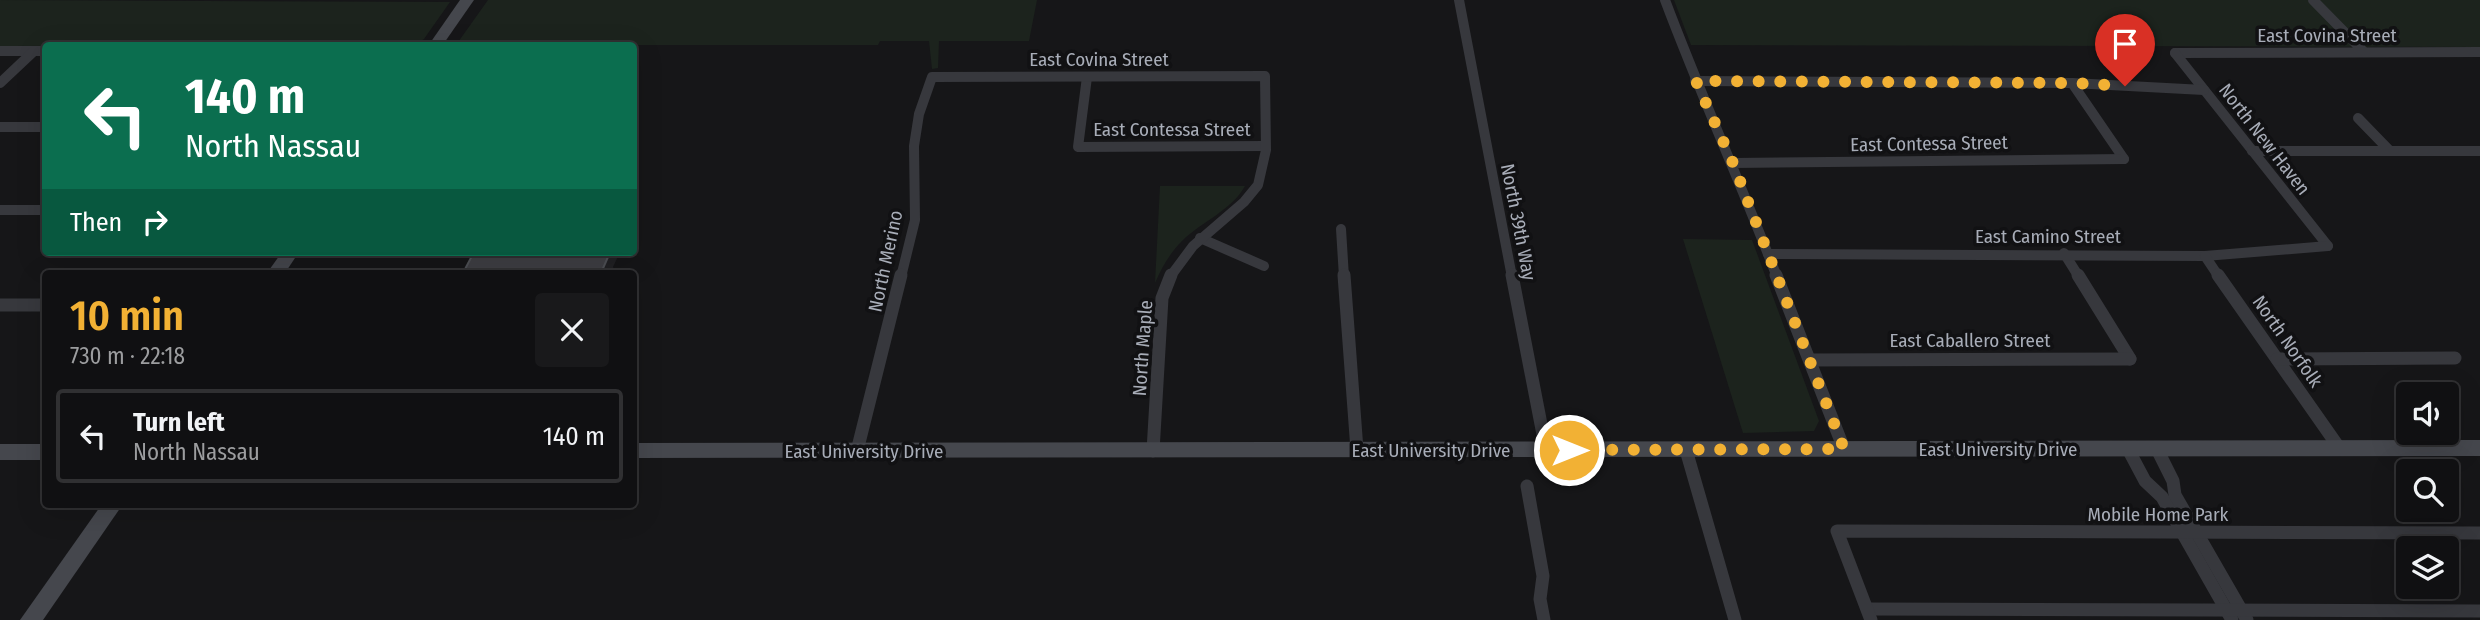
<!DOCTYPE html>
<meta charset="utf-8">
<style>
:root{--surface:#101012;--page:#19191b;--text:#f1f3f6;--muted:#9c9d9f;--line:#303032;--accent:#f2b134}
body{margin:0;font-family:"Fira Sans Condensed",sans-serif;background:var(--page);color:var(--text);height:100vh;display:flex;flex-direction:column;font-size:26px;white-space:nowrap}
*{box-sizing:border-box;margin:0}
p{font-size:23px;color:var(--muted)}
.icon{flex:none;width:38px;height:38px;fill:none;stroke:currentColor;stroke-width:2;stroke-linecap:round;stroke-linejoin:round}
.map{position:relative;flex:1;overflow:hidden}
.details{position:absolute;left:42px;top:270px;width:595px;height:238px;display:flex;flex-direction:column;background:var(--surface);border-radius:7px;box-shadow:0 7px 28px #0002,0 0 0 2px var(--line)}
.details>*{flex:none}
.hud{position:absolute;left:42px;top:42px;width:595px;height:214px;border-radius:7px;box-shadow:0 7px 28px #0002,0 0 0 2px var(--line);background:#0b6e4f;color:#fff;overflow:hidden}
.buttons{position:absolute;left:2396px;top:382px;display:grid;gap:14px}
.buttons a{display:grid;place-items:center;width:63px;height:63px;border-radius:7px;background:var(--surface);box-shadow:0 7px 28px #0002,0 0 0 2px var(--line);font-size:35px}
.pin{position:absolute;display:grid;place-items:center;width:60px;height:60px;color:#fff;margin:-72px -30px;border-radius:50% 50% 50% 0;rotate:-45deg;box-shadow:0 0 7px #0007}
.pin .icon{rotate:45deg}
.me{position:absolute;width:77px;margin:-38px;rotate:90deg;stroke-linejoin:round;filter:drop-shadow(0 0 5px #0008)}
.turn{display:flex;align-items:center;gap:24px;height:147px;padding:0 28px;font-size:32px}
.turn .icon{width:91px;height:91px;stroke-width:2.5}
.turn b{display:block;font-size:49px;line-height:60px}
.then{display:flex;align-items:center;height:66px;padding:0 28px;background:#0003;gap:14px;font-size:26px}
.round{display:grid;place-items:center;flex:none;width:74px;height:74px;border-radius:7px;background:var(--page)}
.headline{display:flex;align-items:center;justify-content:space-between;height:119px;padding:0 28px}
h1{font-size:42px;font-weight:600;line-height:52px;color:var(--accent)}
ul{padding:0;list-style:none}
li{display:flex;align-items:center;gap:21px;height:94px;margin:0 14px 10px;padding:0 14px;border:4px solid var(--line);border-radius:7px}
li div{flex:1}
li b{display:block;font-size:26px}
li em{font-style:normal}
.map>svg:first-child{display:block}
</style>
<div class="map">
<svg width="2480" height="620" viewBox="0 0 2480 620">
<rect width="100%" height="100%" fill="#161618"/>
<g fill="#1c231d">
<path d="M0,0L450,2L424,39L415,45L0,46Z"/>
<path d="M488,0H1037L1029,41H939L938,68L932,69L929,41H880L878,45H456Z"/>
<path d="M1674,0H2480V47L1691,45Z"/>
<path d="M1160,186H1245C1231,211 1202,221 1182,241C1170,253 1162,267 1155,283Z"/>
<path d="M1683,239L1752,240L1819,421L1814,431L1743,433Z"/>
</g>
<g fill="none" stroke-linecap="round" stroke-linejoin="round">
<g stroke="#37383d" stroke-width="10">
<path d="M1459,0L1512,277"/>
<path d="M1665,0C1700,93 1741,184 1777,277"/>
<path d="M2313,0L2364,52"/>
<path d="M0,51H46"/>
<path d="M2175,53L2480,52"/>
<path d="M2175,53L2328,246"/>
<path d="M1087,77L1078,147L1265,146"/>
<path d="M1695,81L2072,83L2204,90"/>
<path d="M0,83L34,51"/>
<path d="M2072,83L2124,159"/>
<path d="M2358,118L2390,151"/>
<path d="M0,127H46"/>
<path d="M2252,151H2480"/>
<path d="M1733,163L2124,159"/>
<path d="M0,210H46"/>
<path d="M1341,229L1344,277"/>
<path d="M1200,238L1264,266"/>
<path d="M2064,253L2079,277"/>
<path d="M1768,254L2205,256L2328,246"/>
<path d="M2205,256L2219,277"/>
<path d="M901,277L915,220L914,146L919,114L932,77L1265,76L1266,150L1258,185L1244,202L1193,246L1170,277"/>
</g>
<g stroke="#37383d" stroke-width="13">
<path d="M1344,275L1357,450"/>
<path d="M1512,275L1546,450"/>
<path d="M1776,275L1844,449"/>
<path d="M2078,275L2130,359"/>
<path d="M2218,275L2340,449"/>
<path d="M0,305H46"/>
<path d="M2277,359L2455,358"/>
<path d="M1810,360L2130,359"/>
<path d="M2128,449L2145,481L2162,497L2232,620"/>
<path d="M2157,449L2173,481L2175,495L2247,620"/>
<path d="M1686,450L1735,620"/>
<path d="M857,451L901,275"/>
<path d="M1153,451L1162,298L1171,275"/>
<path d="M1527,486L1543,576L1540,599L1544,620"/>
<path d="M1868,609L2480,611"/>
<path d="M1871,620L1837,531L2480,533"/>
</g>
<g fill="#45474d" fill-rule="evenodd">
<path d="M460,0H474L442,46H428Z"/>
<path d="M282,252H299L285,273H267Z"/>
<path d="M2480,440V456L634,458V443Z"/>
<rect x="0" y="444" width="46" height="16"/>
<path d="M102,504H123L43,620H20Z"/>
</g>
</g>
<path fill="#212124" d="M603,252H620L613,267L616,273H601L600,257Z"/>
<path fill="#3f3f44" stroke="#4f5156" stroke-width="2" d="M474,252H603L600,257H608L601,273H463Z"/>
<g fill="none" stroke-linecap="round" stroke-linejoin="round">
<path stroke="#f2b134" stroke-width="12" stroke-dasharray="0 21.6" d="M1569,450L1844,449L1733,163L1696,81L2073,83L2125,86"/>
</g>
<g text-anchor="middle" stroke-width="7" stroke-linejoin="round" paint-order="stroke">
<g font-size="19" fill="#a8adb8" stroke="#111113">
<text x="2327" y="42">East Covina Street</text>
<text x="1099" y="66">East Covina Street</text>
<text x="1172" y="136">East Contessa Street</text>
<text transform="translate(2265 139) rotate(52)" y="7">North New Haven</text>
<text transform="translate(1929 143) rotate(-1)" y="7">East Contessa Street</text>
<text transform="translate(1519 222) rotate(79)" y="7">North 39th Way</text>
<text x="2048" y="243">East Camino Street</text>
<text transform="translate(885 261) rotate(-78)" y="7">North Merino</text>
<text x="1970" y="347">East Caballero Street</text>
<text transform="translate(2288 341) rotate(55)" y="7">North Norfolk</text>
<text transform="translate(1142 348) rotate(-86)" y="7">North Maple</text>
<text x="1998" y="456">East University Drive</text>
<text x="1431" y="457">East University Drive</text>
<text x="864" y="458">East University Drive</text>
<text x="2158" y="521">Mobile Home Park</text>
</g>
</g>
</svg>
<div class="buttons">
<a><svg class="icon" aria-label="sound" viewBox="0 0 24 24"><path d="M4 9h4l5-4v14l-5-4H4zM17 9q2 3 0 6"/></svg></a>
<a><svg class="icon" aria-label="search" viewBox="0 0 24 24"><circle cx="10" cy="10" r="6"/><path d="M15 15l6 6"/></svg></a>
<a><svg class="icon" aria-label="layers" viewBox="0 0 24 24"><path d="M12 4l9 5-9 5-9-5zM3 14l9 5 9-5"/></svg></a>
</div>
<div class="pin" style="left:2125px;top:86px;background:#d93025"><svg class="icon" aria-label="arrive" viewBox="0 0 24 24"><path d="M6 21V4h12l-3 4 3 4H6"/></svg></div>
<svg class="me" style="left:1569px;top:450px" viewBox="-20 -20 40 40"><circle r="17" fill="#f2b134" stroke="#fff" stroke-width="3"/><path d="M0-11L8 9 0 5-8 9z" fill="#fff"/></svg>
<div class="hud">
<div class="turn"><svg class="icon" aria-label="left" viewBox="0 0 24 24"><path d="M17 20v-9H6M10 6l-5 5 5 5"/></svg><div><b>140 m</b>North Nassau</div></div>
<div class="then">Then<svg class="icon" aria-label="right" viewBox="0 0 24 24"><path d="M7 20v-9h11M14 6l5 5-5 5"/></svg></div>
</div>
<section class="details">
<div class="headline"><div><h1>10 min</h1><p>730 m · 22:18</p></div><a class="round"><svg class="icon" aria-label="close" viewBox="0 0 24 24"><path d="M6 6l12 12M18 6L6 18"/></svg></a></div>
<ul>
<li><svg class="icon" aria-label="left" viewBox="0 0 24 24"><path d="M17 20v-9H6M10 6l-5 5 5 5"/></svg><div><b>Turn left</b><p>North Nassau</p></div><em>140 m</em></li>
</ul>
</section>
</div>
